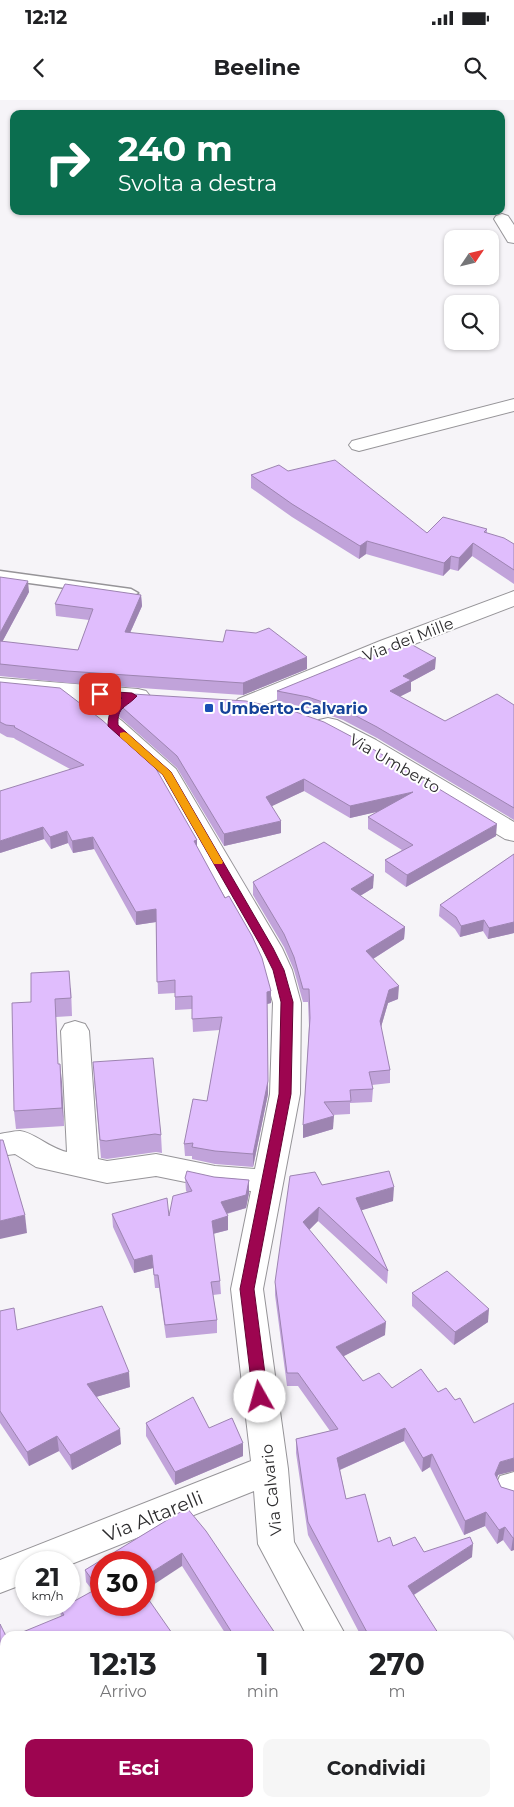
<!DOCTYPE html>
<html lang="it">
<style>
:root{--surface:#fff;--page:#f6f6f6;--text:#202124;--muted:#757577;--accent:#9d0550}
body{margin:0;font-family:Montserrat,sans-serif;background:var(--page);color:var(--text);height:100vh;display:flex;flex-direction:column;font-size:19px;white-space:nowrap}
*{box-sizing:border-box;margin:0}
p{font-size:16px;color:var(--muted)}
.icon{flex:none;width:28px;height:28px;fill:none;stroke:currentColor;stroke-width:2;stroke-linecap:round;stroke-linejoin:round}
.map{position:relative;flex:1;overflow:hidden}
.details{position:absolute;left:0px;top:1531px;width:515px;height:176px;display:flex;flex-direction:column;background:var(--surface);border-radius:15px 15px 0 0;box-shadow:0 1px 4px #0004}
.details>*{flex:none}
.top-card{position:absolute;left:10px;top:10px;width:495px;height:105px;border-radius:10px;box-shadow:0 1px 4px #0004;background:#0b6e4f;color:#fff;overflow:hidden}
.needle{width:32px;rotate:55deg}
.tools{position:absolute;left:444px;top:130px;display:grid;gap:10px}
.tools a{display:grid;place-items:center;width:55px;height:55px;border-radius:10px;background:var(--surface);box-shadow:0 1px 4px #0004;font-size:25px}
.speed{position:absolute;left:15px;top:1451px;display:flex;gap:10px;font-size:25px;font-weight:700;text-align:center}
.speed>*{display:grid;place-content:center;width:65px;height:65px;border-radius:50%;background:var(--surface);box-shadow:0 1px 4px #0004;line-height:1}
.speed small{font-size:12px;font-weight:400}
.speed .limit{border:8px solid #d22;background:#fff;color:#111}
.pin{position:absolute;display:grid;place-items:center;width:42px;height:42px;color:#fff;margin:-21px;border-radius:10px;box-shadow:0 2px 8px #0006}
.me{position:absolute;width:55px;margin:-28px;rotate:353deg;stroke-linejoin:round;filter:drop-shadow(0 0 4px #0008)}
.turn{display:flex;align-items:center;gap:18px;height:105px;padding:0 25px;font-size:22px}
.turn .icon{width:65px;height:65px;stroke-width:2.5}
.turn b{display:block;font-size:35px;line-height:42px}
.eta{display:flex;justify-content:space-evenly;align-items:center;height:85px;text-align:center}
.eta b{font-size:30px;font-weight:700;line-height:35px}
.primary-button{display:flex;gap:10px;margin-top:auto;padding:10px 25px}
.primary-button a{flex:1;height:58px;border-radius:10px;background:var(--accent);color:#fff;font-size:20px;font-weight:700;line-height:58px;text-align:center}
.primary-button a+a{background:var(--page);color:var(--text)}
.status{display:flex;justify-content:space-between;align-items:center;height:35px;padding:0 25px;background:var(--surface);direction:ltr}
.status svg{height:14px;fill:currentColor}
header{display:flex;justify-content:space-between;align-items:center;height:65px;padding:0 25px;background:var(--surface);font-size:22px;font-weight:700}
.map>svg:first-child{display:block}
</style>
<div class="status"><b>12:12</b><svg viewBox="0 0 49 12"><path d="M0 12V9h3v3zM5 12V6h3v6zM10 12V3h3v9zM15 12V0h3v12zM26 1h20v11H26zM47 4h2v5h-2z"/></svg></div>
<header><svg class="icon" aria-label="back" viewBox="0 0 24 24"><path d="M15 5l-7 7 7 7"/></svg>Beeline<svg class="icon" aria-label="search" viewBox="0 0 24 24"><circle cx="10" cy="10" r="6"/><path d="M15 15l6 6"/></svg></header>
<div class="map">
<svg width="514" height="1707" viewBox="0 0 514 1707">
<rect width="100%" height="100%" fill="#f6f4f8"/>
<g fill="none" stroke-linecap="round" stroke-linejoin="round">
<defs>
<path id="service" d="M0,471L131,489L138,493L131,497L0,479Z"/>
<g id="minor">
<path d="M502,114L508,116L514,125V143L508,142L494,119L496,116Z"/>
<path d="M514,299V311L359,351L352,349L349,345L352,341Z"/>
<path d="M68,585L76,587L122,621L176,669L282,848L292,870L301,903L300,994L263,1189L288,1369L294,1442L346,1536H307L258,1444L254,1391L69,1465V1462H26V1483L0,1493V1460L251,1361L231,1189L251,1091L215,1088L156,1076L107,1083L36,1067L15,1054L0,1056V1034C6,1033 14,1031 20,1031C35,1033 49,1048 67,1052L61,931L65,924L75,921L85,924L89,931L98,1059L107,1061L156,1054L215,1066L255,1069L270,994L273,903L264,870L254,848L157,678L104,631L60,597L56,592L60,587Z"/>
<path d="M514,1372V1404L501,1400L495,1387L500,1376Z"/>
<path d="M400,1702H440L442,1707H402Z"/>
</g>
<g id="secondary">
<path d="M514,491V506L396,551L254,609L246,611L238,609L234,604L238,599L380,541Z"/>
<path d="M0,578L138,589L146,591L150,596L146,601L138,603L0,592Z"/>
<path d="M328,618L337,620L376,640L514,722V741L505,739L358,650L319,630L316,625L319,620Z"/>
</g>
</defs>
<use href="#service" stroke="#969498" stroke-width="3"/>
<use href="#minor" stroke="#969498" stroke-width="2"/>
<use href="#secondary" stroke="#969498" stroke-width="2"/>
<use href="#service" fill="#fff" fill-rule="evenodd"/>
<use href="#minor" fill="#fff" fill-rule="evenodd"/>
<use href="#secondary" fill="#fff" fill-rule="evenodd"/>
</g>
<g fill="#c1a3da">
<path d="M288,371L427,433L487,429V433L514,444V484L472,456L458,471L450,469L443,476L366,454L359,459L292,417L251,388V375Z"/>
<path d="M0,477L29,492L2,542L78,550L89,520L56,516L55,504L141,495L142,506L130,533L307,557V569L243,595L68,583L0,576Z"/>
<path d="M363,559L435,569L411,582V591L399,597L445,621L514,605V720L377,638L343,620L308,608L277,601V591Z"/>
<path d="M0,582L197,740V747L271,891V903L267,904L268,994L253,1067L215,1064L192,1059V1056H185L184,1044L207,1001L220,930L193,932L192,909L175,910V893L158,894L156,822L136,825L94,749L73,753L68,743L51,749L44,739L0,753L70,669L15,639L14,638L7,637L0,633Z"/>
<path d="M100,592L496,736L406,787L385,772V760L402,750L368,729V717L379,711L350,718L304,691L271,706L281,733L224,746L177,668L123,620L101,603Z"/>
<path d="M514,754V833L488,839L483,831L460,837L455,829L439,816L440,805Z"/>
<path d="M253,782L373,788L360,796L405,827L404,839L373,859L398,899L388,903L381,927L390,970V983L372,985L373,989L372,1002L350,1003V1014L332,1015L333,1029L303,1038L309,926L308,902H303L294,870L284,847L253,795Z"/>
<path d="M71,888L72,916L56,917L58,964H60L64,1026L16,1029L14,1011L31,902Z"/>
<path d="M94,980L161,1035L162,1053L156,1052L107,1059L101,1058Z"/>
<path d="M214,1077L249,1080V1093L246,1108L227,1114L228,1130L213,1134L220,1181L221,1194L213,1195L217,1220V1233L166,1238L159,1188H155L153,1168L134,1173L113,1127L112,1114L169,1116L187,1092L186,1091L185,1078Z"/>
<path d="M322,1085L393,1101L361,1110L388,1171L387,1184L318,1121L309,1130L385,1235L344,1256L363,1281L392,1288L498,1375L497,1379L501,1387L514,1391V1450L511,1451L503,1440L497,1444L485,1426L464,1435L430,1367L422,1372L404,1341L340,1370L346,1399L378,1442L424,1452L472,1457L414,1495L440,1536H361L308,1435L296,1353V1339L330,1331L298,1286H287L275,1195V1182Z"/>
<path d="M412,1193L488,1222L454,1245L412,1206Z"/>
<path d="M0,1211L17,1230L130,1287L96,1297L121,1344L72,1370L59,1351L29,1366L0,1323Z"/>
<path d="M146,1323L209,1328L243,1356L175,1385L146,1336Z"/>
<path d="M187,1408L277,1536H227L182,1466L101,1462L174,1536L61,1517L60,1509L93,1491L86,1482L85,1470Z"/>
<path d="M243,1702H385L388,1707H244Z"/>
<path d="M449,1702H510L514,1707H451Z"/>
</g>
<g fill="#9d84b1">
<path d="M367,441L366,454L359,459L360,446Z"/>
<path d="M473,443L472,456L458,471L459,458Z"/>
<path d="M451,456L450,469L443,476L444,463Z"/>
<path d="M28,481L29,492L0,546V533Z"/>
<path d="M141,495L142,506L125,544V532Z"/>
<path d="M307,557V569L243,595V583Z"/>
<path d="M436,558L435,569L411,582V591L389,602L390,591L403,576Z"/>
<path d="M304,679V691L266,709V697Z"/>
<path d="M413,692L412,704L350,718V706Z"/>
<path d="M281,721V733L224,746V734Z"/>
<path d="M497,724L496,736L406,787L407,775Z"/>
<path d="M43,727L44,739L0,753V741Z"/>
<path d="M67,731L68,743L51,749L50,737Z"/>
<path d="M93,737L94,749L73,753L72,741Z"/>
<path d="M197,740V752L194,741Z"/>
<path d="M374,775L373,788L350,802L351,789Z"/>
<path d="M156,809V822L136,825V812Z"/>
<path d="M484,820L483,831L460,837L461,826Z"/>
<path d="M514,822V833L488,839L489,828Z"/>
<path d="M405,827L404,839L365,864L366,851Z"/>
<path d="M399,886L398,899L388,903L379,934L380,921L389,890Z"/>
<path d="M271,891V903L267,904V892Z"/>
<path d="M60,964L62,982L64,1026L62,1008Z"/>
<path d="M268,981V994L253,1067V1054Z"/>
<path d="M334,1016L333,1029L303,1038V1025Z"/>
<path d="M249,1080V1093L246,1108L221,1115V1102Z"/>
<path d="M394,1087L393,1101L356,1112V1098Z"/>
<path d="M319,1107L318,1121L303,1136V1122Z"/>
<path d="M25,1115L27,1133L0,1139V1121Z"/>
<path d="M228,1116V1130L212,1134V1121Z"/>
<path d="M152,1155L153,1168L134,1173V1160Z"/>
<path d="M489,1209L488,1222L454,1245L455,1232Z"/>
<path d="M386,1222L385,1235L336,1260V1247Z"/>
<path d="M129,1272L130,1287L89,1299L87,1284Z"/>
<path d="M405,1328L404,1341L337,1371V1358Z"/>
<path d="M120,1329L121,1344L72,1370L70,1355Z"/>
<path d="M57,1336L59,1351L29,1366L27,1352Z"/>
<path d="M243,1343V1356L175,1385V1372Z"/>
<path d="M432,1354L430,1367L422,1372L423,1358Z"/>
<path d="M514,1358V1371L498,1375L493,1388L495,1374L500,1362Z"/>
<path d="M486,1412L485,1426L464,1435L465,1421Z"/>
<path d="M505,1427L503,1440L497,1444L499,1430Z"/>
<path d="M513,1438H514V1450L511,1451Z"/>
<path d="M473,1444L472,1457L407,1499L408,1486Z"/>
<path d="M182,1453V1466L144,1491V1477Z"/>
<path d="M5,1659V1672L0,1674V1661Z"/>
</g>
<g fill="#e0bdfd" stroke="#9d84b1">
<path d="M335,360L427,433L443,417L487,429L484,432L504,438L514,444V470L473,443L459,458L451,456L444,463L367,441L360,446L292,404L251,375L279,365L288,371Z"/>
<path d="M0,477L28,481L0,533Z"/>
<path d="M65,484L141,495L125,532L223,542L226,530L256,533L269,528L307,557L243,583L67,571L0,564V541L78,550L93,509L55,504Z"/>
<path d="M407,542L436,558L403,576L411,580L390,591L445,621L497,594L514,605V708L377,627L343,609L308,597L277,591L360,557L363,559Z"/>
<path d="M0,582L60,588L102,620L155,667L197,740L194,741L225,798L229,796L252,836L262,858L271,891L267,892L268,981L253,1054L215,1051L192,1047L193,1043L184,1044L193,999L207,1001L222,917L192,919V896L175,897V880L157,882L156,809L136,812L93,737L72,741L67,731L50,737L43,727L0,741V691L84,665L14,627L15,626L6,625L0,622Z"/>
<path d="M100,592L246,601L293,611L324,622L358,640L497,724L407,775L385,760L413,745L368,717L413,692L350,706L304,679L266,697L281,721L224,734L177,656L123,608Z"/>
<path d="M324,742L374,775L351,789L405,827L366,851L399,886L389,890L380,921L390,970L369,972L373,989L350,990L351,1001L324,1002L334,1016L303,1025L310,918L309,889H303L294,857L284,834L253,782Z"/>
<path d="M514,754V822L489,828L484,820L461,826L456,817L440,805Z"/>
<path d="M69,871L71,898L55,899L58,964H60L62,1008L14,1011L12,903L31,902V873Z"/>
<path d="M153,958L161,1035L155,1034L106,1041L100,1040L93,962Z"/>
<path d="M0,1040H3L25,1115L0,1121Z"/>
<path d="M187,1071L214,1077L249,1080L246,1095L221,1102L228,1116L212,1121L220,1181L211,1182L217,1220L165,1225L158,1175H154L152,1155L134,1160L112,1114L167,1098L169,1116L173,1096L192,1091L185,1078Z"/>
<path d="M389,1071L394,1087L356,1098L388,1171L319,1107L303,1122L386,1222L336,1247L363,1281L379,1273L392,1288L421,1269L438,1292L446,1288L455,1300L460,1298L474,1323L514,1303V1358L500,1362L495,1374L501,1387L514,1391V1438H513L505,1427L499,1430L486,1412L465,1421L432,1354L423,1358L405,1328L337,1358L346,1399L365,1394L378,1442L390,1437L393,1446L415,1437L424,1452L470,1437L473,1444L408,1486L440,1536H369L308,1422L296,1339L338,1329L298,1273H287L275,1182L290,1076L315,1072L322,1085Z"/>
<path d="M447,1171L489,1209L455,1232L412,1193Z"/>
<path d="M102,1206L129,1272L87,1284L120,1329L70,1355L57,1336L27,1352L0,1311V1211L14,1208L17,1230Z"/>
<path d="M193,1297L209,1328L232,1318L243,1343L175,1372L146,1323Z"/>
<path d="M187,1408L206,1431L277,1536H234L182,1453L144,1477V1462H101V1505H144V1493L174,1536H13L64,1515L60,1509L67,1505H69V1504L98,1488L85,1470Z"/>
<path d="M0,1524L6,1536L5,1659L0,1661V1610H1L0,1606Z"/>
<path d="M514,1632V1707H459L457,1702H510V1634Z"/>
<path d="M112,1702H170L171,1707H113Z"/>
<path d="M247,1702H385L388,1707H248Z"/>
</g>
<path fill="#9d0550" stroke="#660334" d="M100,591L132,593L137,596C126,608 117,606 118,625L171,672L273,848L284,870L293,902L291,994L254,1189L268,1297L265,1301L260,1302L256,1301L253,1297L240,1189L279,994L281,902L273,870L262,848L163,675L108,626C108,613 112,606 122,598L97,596V592Z"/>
<path fill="#f59e0b" d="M124,632L127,633L171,672L223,762L222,764H214L163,675L120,637V633Z"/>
<rect fill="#1a4fb4" stroke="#fff" stroke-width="2" x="204" y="603" width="10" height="10" rx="2.5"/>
<g text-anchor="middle" stroke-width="4" stroke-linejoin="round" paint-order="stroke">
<g font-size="16" fill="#2d2c2e" stroke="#fff">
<text transform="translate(408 539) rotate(-21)" y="6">Via dei Mille</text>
<text transform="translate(395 663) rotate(30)" y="6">Via Umberto</text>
<text transform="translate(271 1390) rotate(-96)" y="6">Via Calvario</text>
</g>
<g font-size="16" font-weight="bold" fill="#164399" stroke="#fff" text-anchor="start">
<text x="219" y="614">Umberto-Calvario</text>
</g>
<g font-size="19" fill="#2d2c2e" stroke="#fff">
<text transform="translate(153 1416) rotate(-22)" y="7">Via Altarelli</text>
</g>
</g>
</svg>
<div class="tools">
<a><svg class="needle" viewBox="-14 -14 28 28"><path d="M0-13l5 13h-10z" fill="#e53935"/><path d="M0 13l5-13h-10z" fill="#757577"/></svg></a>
<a><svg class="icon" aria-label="search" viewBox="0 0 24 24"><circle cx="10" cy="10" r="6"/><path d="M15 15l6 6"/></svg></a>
</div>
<div class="speed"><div>21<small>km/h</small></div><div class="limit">30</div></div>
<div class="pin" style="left:100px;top:594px;background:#d93025"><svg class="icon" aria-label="arrive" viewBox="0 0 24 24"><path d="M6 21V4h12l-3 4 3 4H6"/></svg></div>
<svg class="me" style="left:260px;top:1297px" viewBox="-20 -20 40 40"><circle r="19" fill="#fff"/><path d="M0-13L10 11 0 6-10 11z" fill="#9d0550"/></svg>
<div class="top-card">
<div class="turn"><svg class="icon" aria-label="right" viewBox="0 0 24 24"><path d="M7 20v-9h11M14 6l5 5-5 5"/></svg><div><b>240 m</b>Svolta a destra</div></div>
</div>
<section class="details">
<div class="eta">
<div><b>12:13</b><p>Arrivo</p></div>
<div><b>1</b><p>min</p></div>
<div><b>270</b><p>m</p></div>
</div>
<div class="primary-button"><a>Esci</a><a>Condividi</a></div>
</section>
</div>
